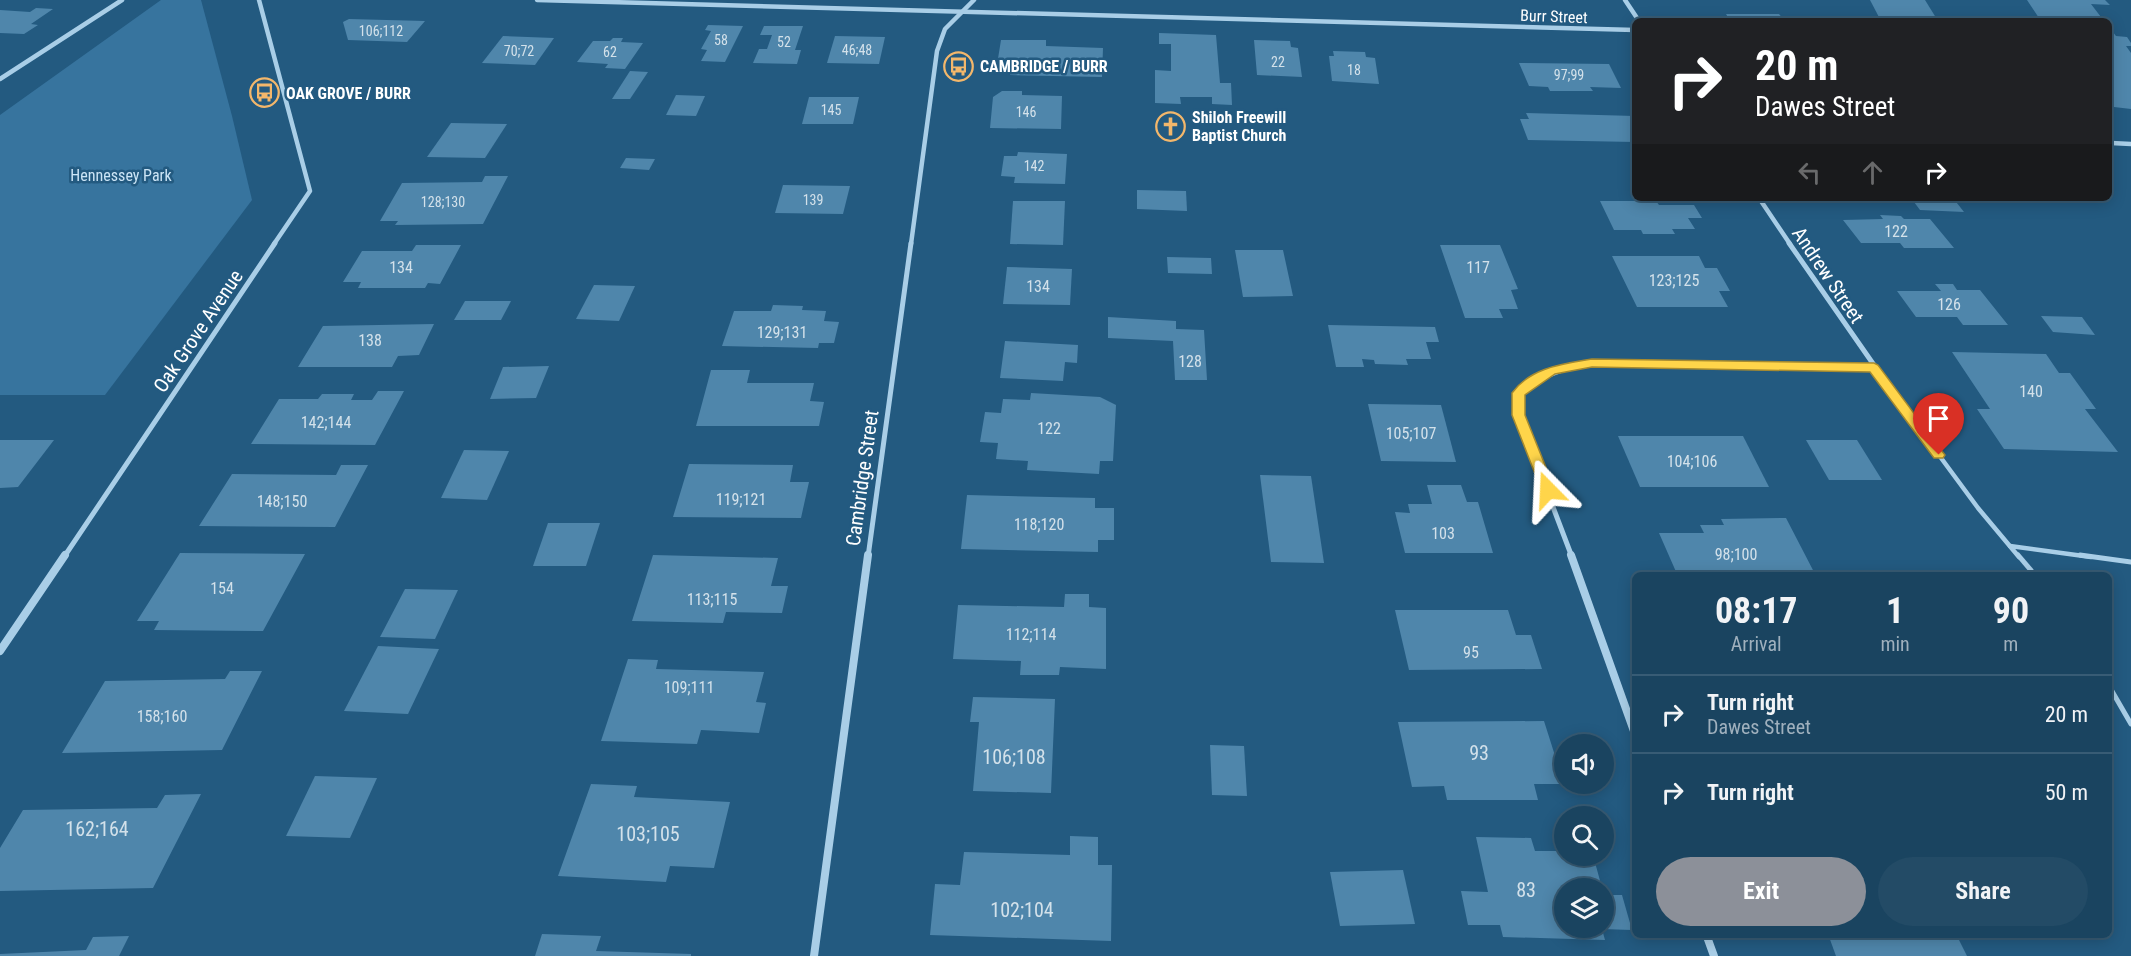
<!DOCTYPE html>
<style>
:root{--surface:#1a4460;--page:#234b66;--text:#f1f3f6;--muted:#9fb0bd;--line:#385c75;--accent:#8c9099}
body{margin:0;font-family:"Roboto Condensed",sans-serif;background:var(--page);color:var(--text);height:100vh;display:flex;flex-direction:column;font-size:22px;white-space:nowrap}
*{box-sizing:border-box;margin:0}
p{font-size:20px;color:var(--muted)}
.icon{flex:none;width:33px;height:33px;fill:none;stroke:currentColor;stroke-width:2;stroke-linecap:round;stroke-linejoin:round}
.map{position:relative;flex:1;overflow:hidden}
.drawer{position:absolute;left:1632px;top:572px;width:480px;height:366px;display:flex;flex-direction:column;background:var(--surface);border-radius:9px;box-shadow:0 3px 15px #0003,0 0 0 2px var(--line)}
.drawer>*{flex:none}
.top-card{position:absolute;left:1632px;top:18px;width:480px;height:183px;border-radius:9px;box-shadow:0 3px 15px #0003,0 0 0 2px var(--line);background:#202124;color:#fff;overflow:hidden}
.fabs{position:absolute;left:1554px;top:734px;display:grid;gap:12px}
.fabs a{display:grid;place-items:center;width:60px;height:60px;border-radius:50%;background:var(--surface);box-shadow:0 3px 15px #0003,0 0 0 2px var(--line);font-size:30px}
.pin{position:absolute;display:grid;place-items:center;width:51px;height:51px;color:#fff;margin:-62px -26px;border-radius:50% 50% 50% 0;rotate:-45deg;box-shadow:0 0 6px #0007}
.pin .icon{rotate:45deg}
.me{position:absolute;width:66px;margin:-33px;rotate:339deg;stroke-linejoin:round;filter:drop-shadow(0 0 4px #0008)}
.turn{display:flex;align-items:center;gap:21px;height:126px;padding:0 24px;font-size:27px}
.turn .icon{width:78px;height:78px;stroke-width:2.5}
.turn b{display:block;font-size:42px;line-height:51px}
.lanes{display:flex;align-items:center;height:57px;padding:0 24px;background:#0003;justify-content:center;gap:30px;direction:ltr}
.lanes .off{opacity:.35}
.eta{display:flex;justify-content:space-evenly;align-items:center;height:102px;text-align:center}
.eta b{font-size:36px;font-weight:700;line-height:42px}
.button{display:flex;gap:12px;margin-top:auto;padding:12px 24px}
.button a{flex:1;height:69px;border-radius:36px;background:var(--accent);color:#fff;font-size:24px;font-weight:700;line-height:69px;text-align:center}
.button a+a{background:var(--page);color:var(--text)}
ul{padding:0;list-style:none}
li{display:flex;align-items:center;gap:18px;height:78px;padding:0 24px;border-top:2px solid var(--line)}
li div{flex:1}
li b{display:block;font-size:22px}
li em{font-style:normal}
.map>svg:first-child{display:block}
</style>
<div class="map">
<svg width="2131" height="956" viewBox="0 0 2131 956">
<rect width="100%" height="100%" fill="#235a80"/>
<path fill="#37749e" d="M161,0H201L232,116L252,200L105,395H0V115Z"/>
<g fill="#4f86ab">
<path d="M1870,0H1925L1938,21H1881Z"/>
<path d="M2027,0H2105L2110,5L2091,4L2104,21H2041Z"/>
<path d="M36,8L53,9L31,24L38,25L24,34L0,33V10L30,12Z"/>
<path d="M1726,14H1779L1785,21H1705L1703,19H1729Z"/>
<path d="M349,19L425,21L407,42L348,40L343,22Z"/>
<path d="M708,25L743,26L725,62L701,61L707,50L701,49L711,31L705,30Z"/>
<path d="M764,26H803L795,50H801L797,64L753,63L759,49H767L772,35H760Z"/>
<path d="M2109,27L2116,36L2127,37L2131,43V46H2126L2131,53V109L2114,107L2109,101Z"/>
<path d="M1159,33L1216,35L1220,83H1231L1232,105L1212,104V97H1180L1181,104L1155,103V70L1171,71V44H1159Z"/>
<path d="M503,36L554,38L535,65L482,63Z"/>
<path d="M835,36L885,37L879,64L827,63Z"/>
<path d="M613,38H623L621,42L643,43L625,69L605,68L608,64L577,62L593,41H610Z"/>
<path d="M1001,40H1046V46L1103,48L1102,77L1010,75V71H996Z"/>
<path d="M1254,40L1290,41L1291,47L1298,48L1302,77L1257,75Z"/>
<path d="M1333,51L1365,52L1366,57L1375,58L1379,84L1332,81L1329,56H1334Z"/>
<path d="M1519,63L1609,64L1621,88L1590,87L1593,91H1550L1548,87L1529,86Z"/>
<path d="M630,71L648,72L630,99H612Z"/>
<path d="M1002,91H1022V95L1062,96L1061,129L990,128L993,97Z"/>
<path d="M676,95L705,96L696,116L666,115Z"/>
<path d="M809,97H859L853,124H802Z"/>
<path d="M1526,113L1635,116V142L1528,140L1520,119H1529Z"/>
<path d="M451,123L507,124L485,158L427,157Z"/>
<path d="M1018,152L1067,154L1065,184L1014,183L1015,177L1001,176L1004,156H1017Z"/>
<path d="M626,158L655,159L649,170L620,168Z"/>
<path d="M485,176H508L483,224L395,225L398,221H380L402,183L482,182Z"/>
<path d="M783,185L850,186L843,214L775,213Z"/>
<path d="M1137,190L1186,191L1187,211L1137,209Z"/>
<path d="M1911,198H1953L1964,212L1920,210Z"/>
<path d="M1013,201H1065L1063,245L1010,244Z"/>
<path d="M1600,201H1656L1659,205H1694L1702,218H1688L1695,229H1672L1675,234H1643L1641,230H1614Z"/>
<path d="M1880,215L1901,216L1904,219H1930L1954,248H1904L1900,243H1861L1843,220L1883,219Z"/>
<path d="M416,245H461L440,284L428,283L425,288H358L361,282H343L362,251H412Z"/>
<path d="M1440,245H1500L1518,289L1511,290L1518,309H1499L1503,318H1465Z"/>
<path d="M1235,250H1283L1293,296L1243,297Z"/>
<path d="M1612,256H1699L1705,268H1717L1730,291H1719L1728,307H1637Z"/>
<path d="M1167,257L1211,258L1212,274L1168,273Z"/>
<path d="M1007,267L1072,269L1070,305L1003,304Z"/>
<path d="M1935,284H1953L1957,290H1980L2008,325H1963L1957,317H1916L1897,291H1941Z"/>
<path d="M594,285L635,286L619,321L576,319Z"/>
<path d="M465,301H511L501,320H454Z"/>
<path d="M773,305L803,306L802,310L826,311L824,321L839,322L834,343H819L818,348L722,346L734,311H771Z"/>
<path d="M2041,316L2082,317L2095,335L2053,332Z"/>
<path d="M1108,317L1176,321V329L1204,330L1207,380H1175L1173,341L1108,338Z"/>
<path d="M434,324L419,355L398,356L392,367H298L323,326Z"/>
<path d="M1328,325L1435,327L1439,342H1426L1431,359H1406L1408,365L1375,364L1374,360L1362,359L1364,367H1336Z"/>
<path d="M1005,341L1078,345L1077,363L1065,362L1063,381L1000,378Z"/>
<path d="M1952,352L2046,354L2059,373H2070L2096,409H2085L2118,452L2004,449L1977,409H1990Z"/>
<path d="M549,366L536,398L490,399L503,367Z"/>
<path d="M711,370H750L747,383H814L810,401L824,402L819,426H696Z"/>
<path d="M378,391H404L375,445L251,444L279,399H318L322,394H354L351,400H372Z"/>
<path d="M1031,393L1100,397L1116,405L1113,461H1100L1099,474L1027,470L1028,461L996,459L998,443L980,442L985,412L1001,413L1003,399L1030,400Z"/>
<path d="M1368,404L1441,405L1456,462L1381,461Z"/>
<path d="M1618,436H1743L1769,487H1640Z"/>
<path d="M0,440H54L18,487L0,488Z"/>
<path d="M1806,440H1857L1882,480H1829Z"/>
<path d="M464,450L509,451L487,500L441,498Z"/>
<path d="M689,464L793,465L790,482H809L801,518L673,517Z"/>
<path d="M341,465H368L335,527L199,526L232,474L336,475Z"/>
<path d="M1260,475L1311,476L1324,563L1271,562Z"/>
<path d="M1427,485H1461L1467,502H1478L1493,553H1405L1395,512L1410,513L1408,504H1432Z"/>
<path d="M967,495L1095,498V508H1114V540H1098V552L961,549Z"/>
<path d="M1786,518L1815,574H1677L1659,533H1704L1700,525H1724L1721,519Z"/>
<path d="M548,523H600L586,566H533Z"/>
<path d="M180,553L305,554L263,631L154,630L159,621H137Z"/>
<path d="M653,555L778,558L771,586H788L782,613L726,612L723,623L632,621Z"/>
<path d="M405,589L458,590L435,639L380,637Z"/>
<path d="M1065,594H1089V607L1106,608V669L1060,667L1059,675H1020L1021,661L953,659L958,605L1064,607Z"/>
<path d="M1395,610H1508L1516,635H1531L1542,669L1409,670Z"/>
<path d="M378,646L439,649L408,714L344,711Z"/>
<path d="M628,659L658,660L656,669L764,672L756,702L766,703L759,733L701,730L697,744L601,741Z"/>
<path d="M230,671H262L222,750L62,753L105,681L225,679Z"/>
<path d="M973,697L1055,699L1051,793L973,791L979,722H970Z"/>
<path d="M1544,721L1564,784H1534L1538,800H1447L1444,786L1412,787L1398,722Z"/>
<path d="M1210,745L1244,746L1247,796L1212,795Z"/>
<path d="M315,776L377,778L350,838L286,836Z"/>
<path d="M591,784L637,786L634,797L730,802L714,868L670,866L666,882L558,876Z"/>
<path d="M201,794L153,888L0,891V848L23,810L157,808L165,795Z"/>
<path d="M1070,836L1098,837V865H1112L1111,941L930,935L935,884L960,885L964,852L1070,855Z"/>
<path d="M1476,837L1531,838L1535,851H1564V855H1593L1602,888H1564V927H1604V895H1622L1632,930L1602,929L1605,940L1503,937L1500,925H1468L1461,891L1488,892Z"/>
<path d="M1403,870L1415,924L1340,926L1330,872Z"/>
<path d="M542,934L601,936L596,951L691,954V956H535Z"/>
<path d="M1828,934H1956L1967,956H1836Z"/>
<path d="M129,936L119,956H0V954L86,950L93,937Z"/>
</g>
<g fill="none" stroke-linecap="round" stroke-linejoin="round">
<g stroke="#a9cee7" stroke-width="4.5">
<path d="M1899,401L1978,508L2019,557"/>
<path d="M2010,546L2091,557"/>
</g>
<g stroke="#a9cee7" stroke-width="5">
<path d="M2018,555L2034,574"/>
<path d="M2080,555L2131,562"/>
<path d="M2109,686L2131,724"/>
</g>
<g stroke="#a9cee7" stroke-width="4.5">
<path d="M259,0L310,191L274,244"/>
<path d="M537,0L1635,30"/>
<path d="M1625,0L1639,21"/>
<path d="M0,79L122,0"/>
<path d="M2111,143L2131,144"/>
<path d="M1759,198L1790,244"/>
<path d="M911,244L937,51L945,29L974,0"/>
</g>
<g stroke="#a9cee7" stroke-width="5">
<path d="M1789,243L1899,401"/>
<path d="M64,557L275,243"/>
<path d="M868,557L911,243"/>
<path d="M1572,557L1518,415L1519,393C1542,375 1564,368 1592,363L1874,368"/>
</g>
<g stroke="#a9cee7" stroke-width="8">
<path d="M1571,555L1635,734"/>
<path d="M0,651L65,555"/>
<path d="M1706,934L1714,956"/>
<path d="M814,956L868,555"/>
</g>
</g>
<path fill="#ffd54a" stroke="#a68a30" stroke-width="1.5" d="M1592,359L1874,363L1878,365L1945,455L1943,458H1934L1870,372L1592,367L1555,374L1525,395V415L1555,490L1553,494H1543L1512,415V393C1531,367 1563,364 1592,359Z"/>
<defs>
<symbol id="bus-ring" viewBox="-11 -11 22 22"><circle r="9.5" fill="#235a80" stroke="#f3b76b" stroke-width="1.5"/><path d="M-5-6H5V4H4V6H2V4H-2V6H-4V4H-5ZM-3.5-4V0h7V-4ZM-3.5 1.2v1.5H-2V1.2ZM2 1.2v1.5H3.5V1.2Z" fill="#f3b76b"/></symbol>
<symbol id="church-ring" viewBox="-11 -11 22 22"><circle r="9.5" fill="#235a80" stroke="#f3b76b" stroke-width="1.5"/><path d="M-1.2-6h2.4v3.5h3.3v2.4h-3.3V6h-2.4V-.1h-3.3v-2.4h3.3Z" fill="#f3b76b"/></symbol>
</defs>
<g fill-rule="evenodd">
<use href="#bus-ring" x="942" y="50" width="33" height="33"/>
<use href="#bus-ring" x="248" y="76" width="33" height="33"/>
<use href="#church-ring" x="1154" y="110" width="33" height="33"/>
</g>
<g text-anchor="middle" stroke-width="5" stroke-linejoin="round" paint-order="stroke">
<g font-size="14" fill="#d3e1ea">
<text x="381" y="36">106;112</text>
<text x="721" y="45">58</text>
<text x="784" y="47">52</text>
<text x="857" y="55">46;48</text>
<text x="519" y="56">70;72</text>
<text x="610" y="57">62</text>
<text x="1278" y="67">22</text>
<text x="1354" y="75">18</text>
<text x="1569" y="80">97;99</text>
<text x="831" y="115">145</text>
<text x="1026" y="117">146</text>
<text x="1034" y="171">142</text>
<text x="813" y="205">139</text>
<text x="443" y="207">128;130</text>
</g>
<g font-size="16" fill="#fff" stroke="#235a80">
<text transform="translate(1554 16) rotate(2)" y="6">Burr Street</text>
</g>
<g font-size="16" font-weight="bold" fill="#fff" stroke="#235a80" text-anchor="start">
<text x="980" y="72">CAMBRIDGE / BURR</text>
<text x="286" y="99">OAK GROVE / BURR</text>
<text x="1192" y="123">Shiloh Freewill<tspan x="1192" dy="18">Baptist Church</tspan></text>
</g>
<g font-size="16" fill="#cce5f6" stroke="#235a80">
<text x="121" y="181">Hennessey Park</text>
</g>
<g font-size="16" fill="#d3e1ea">
<text x="1896" y="237">122</text>
<text x="401" y="273">134</text>
<text x="1478" y="273">117</text>
<text x="1674" y="286">123;125</text>
<text x="1038" y="292">134</text>
<text x="1949" y="310">126</text>
<text x="782" y="338">129;131</text>
<text x="370" y="346">138</text>
<text x="1190" y="367">128</text>
<text x="2031" y="397">140</text>
<text x="326" y="428">142;144</text>
<text x="1049" y="434">122</text>
<text x="1411" y="439">105;107</text>
<text x="1692" y="467">104;106</text>
<text x="741" y="505">119;121</text>
<text x="282" y="507">148;150</text>
<text x="1039" y="530">118;120</text>
<text x="1443" y="539">103</text>
<text x="1736" y="560">98;100</text>
<text x="222" y="594">154</text>
<text x="712" y="605">113;115</text>
<text x="1031" y="640">112;114</text>
<text x="1471" y="658">95</text>
<text x="689" y="693">109;111</text>
<text x="162" y="722">158;160</text>
</g>
<g font-size="20" fill="#fff" stroke="#235a80">
<text transform="translate(1828 275) rotate(56)" y="7">Andrew Street</text>
<text transform="translate(198 331) rotate(-56)" y="7">Oak Grove Avenue</text>
<text transform="translate(862 478) rotate(-82)" y="7">Cambridge Street</text>
</g>
<g font-size="20" fill="#d3e1ea">
<text x="1479" y="760">93</text>
<text x="1014" y="764">106;108</text>
<text x="97" y="836">162;164</text>
<text x="648" y="841">103;105</text>
<text x="1526" y="897">83</text>
<text x="1022" y="917">102;104</text>
</g>
</g>
</svg>
<div class="fabs">
<a><svg class="icon" aria-label="sound" viewBox="0 0 24 24"><path d="M4 9h4l5-4v14l-5-4H4zM17 9q2 3 0 6"/></svg></a>
<a><svg class="icon" aria-label="search" viewBox="0 0 24 24"><circle cx="10" cy="10" r="6"/><path d="M15 15l6 6"/></svg></a>
<a><svg class="icon" aria-label="layers" viewBox="0 0 24 24"><path d="M12 4l9 5-9 5-9-5zM3 14l9 5 9-5"/></svg></a>
</div>
<div class="pin" style="left:1939px;top:455px;background:#d93025"><svg class="icon" aria-label="arrive" viewBox="0 0 24 24"><path d="M6 21V4h12l-3 4 3 4H6"/></svg></div>
<svg class="me" style="left:1548px;top:490px" viewBox="-20 -20 40 40"><path d="M0-17L14 15 0 8-14 15z" fill="#ffd54a" stroke="#fff" stroke-width="4"/></svg>
<div class="top-card">
<div class="turn"><svg class="icon" aria-label="right" viewBox="0 0 24 24"><path d="M7 20v-9h11M14 6l5 5-5 5"/></svg><div><b>20 m</b>Dawes Street</div></div>
<div class="lanes"><svg class="icon off" aria-label="left" viewBox="0 0 24 24"><path d="M17 20v-9H6M10 6l-5 5 5 5"/></svg><svg class="icon off" aria-label="ahead" viewBox="0 0 24 24"><path d="M12 20V5M6 11l6-6 6 6"/></svg><svg class="icon" aria-label="right" viewBox="0 0 24 24"><path d="M7 20v-9h11M14 6l5 5-5 5"/></svg></div>
</div>
<section class="drawer">
<div class="eta">
<div><b>08:17</b><p>Arrival</p></div>
<div><b>1</b><p>min</p></div>
<div><b>90</b><p>m</p></div>
</div>
<ul>
<li><svg class="icon" aria-label="right" viewBox="0 0 24 24"><path d="M7 20v-9h11M14 6l5 5-5 5"/></svg><div><b>Turn right</b><p>Dawes Street</p></div><em>20 m</em></li>
<li><svg class="icon" aria-label="right" viewBox="0 0 24 24"><path d="M7 20v-9h11M14 6l5 5-5 5"/></svg><div><b>Turn right</b></div><em>50 m</em></li>
</ul>
<div class="button"><a>Exit</a><a>Share</a></div>
</section>
</div>
